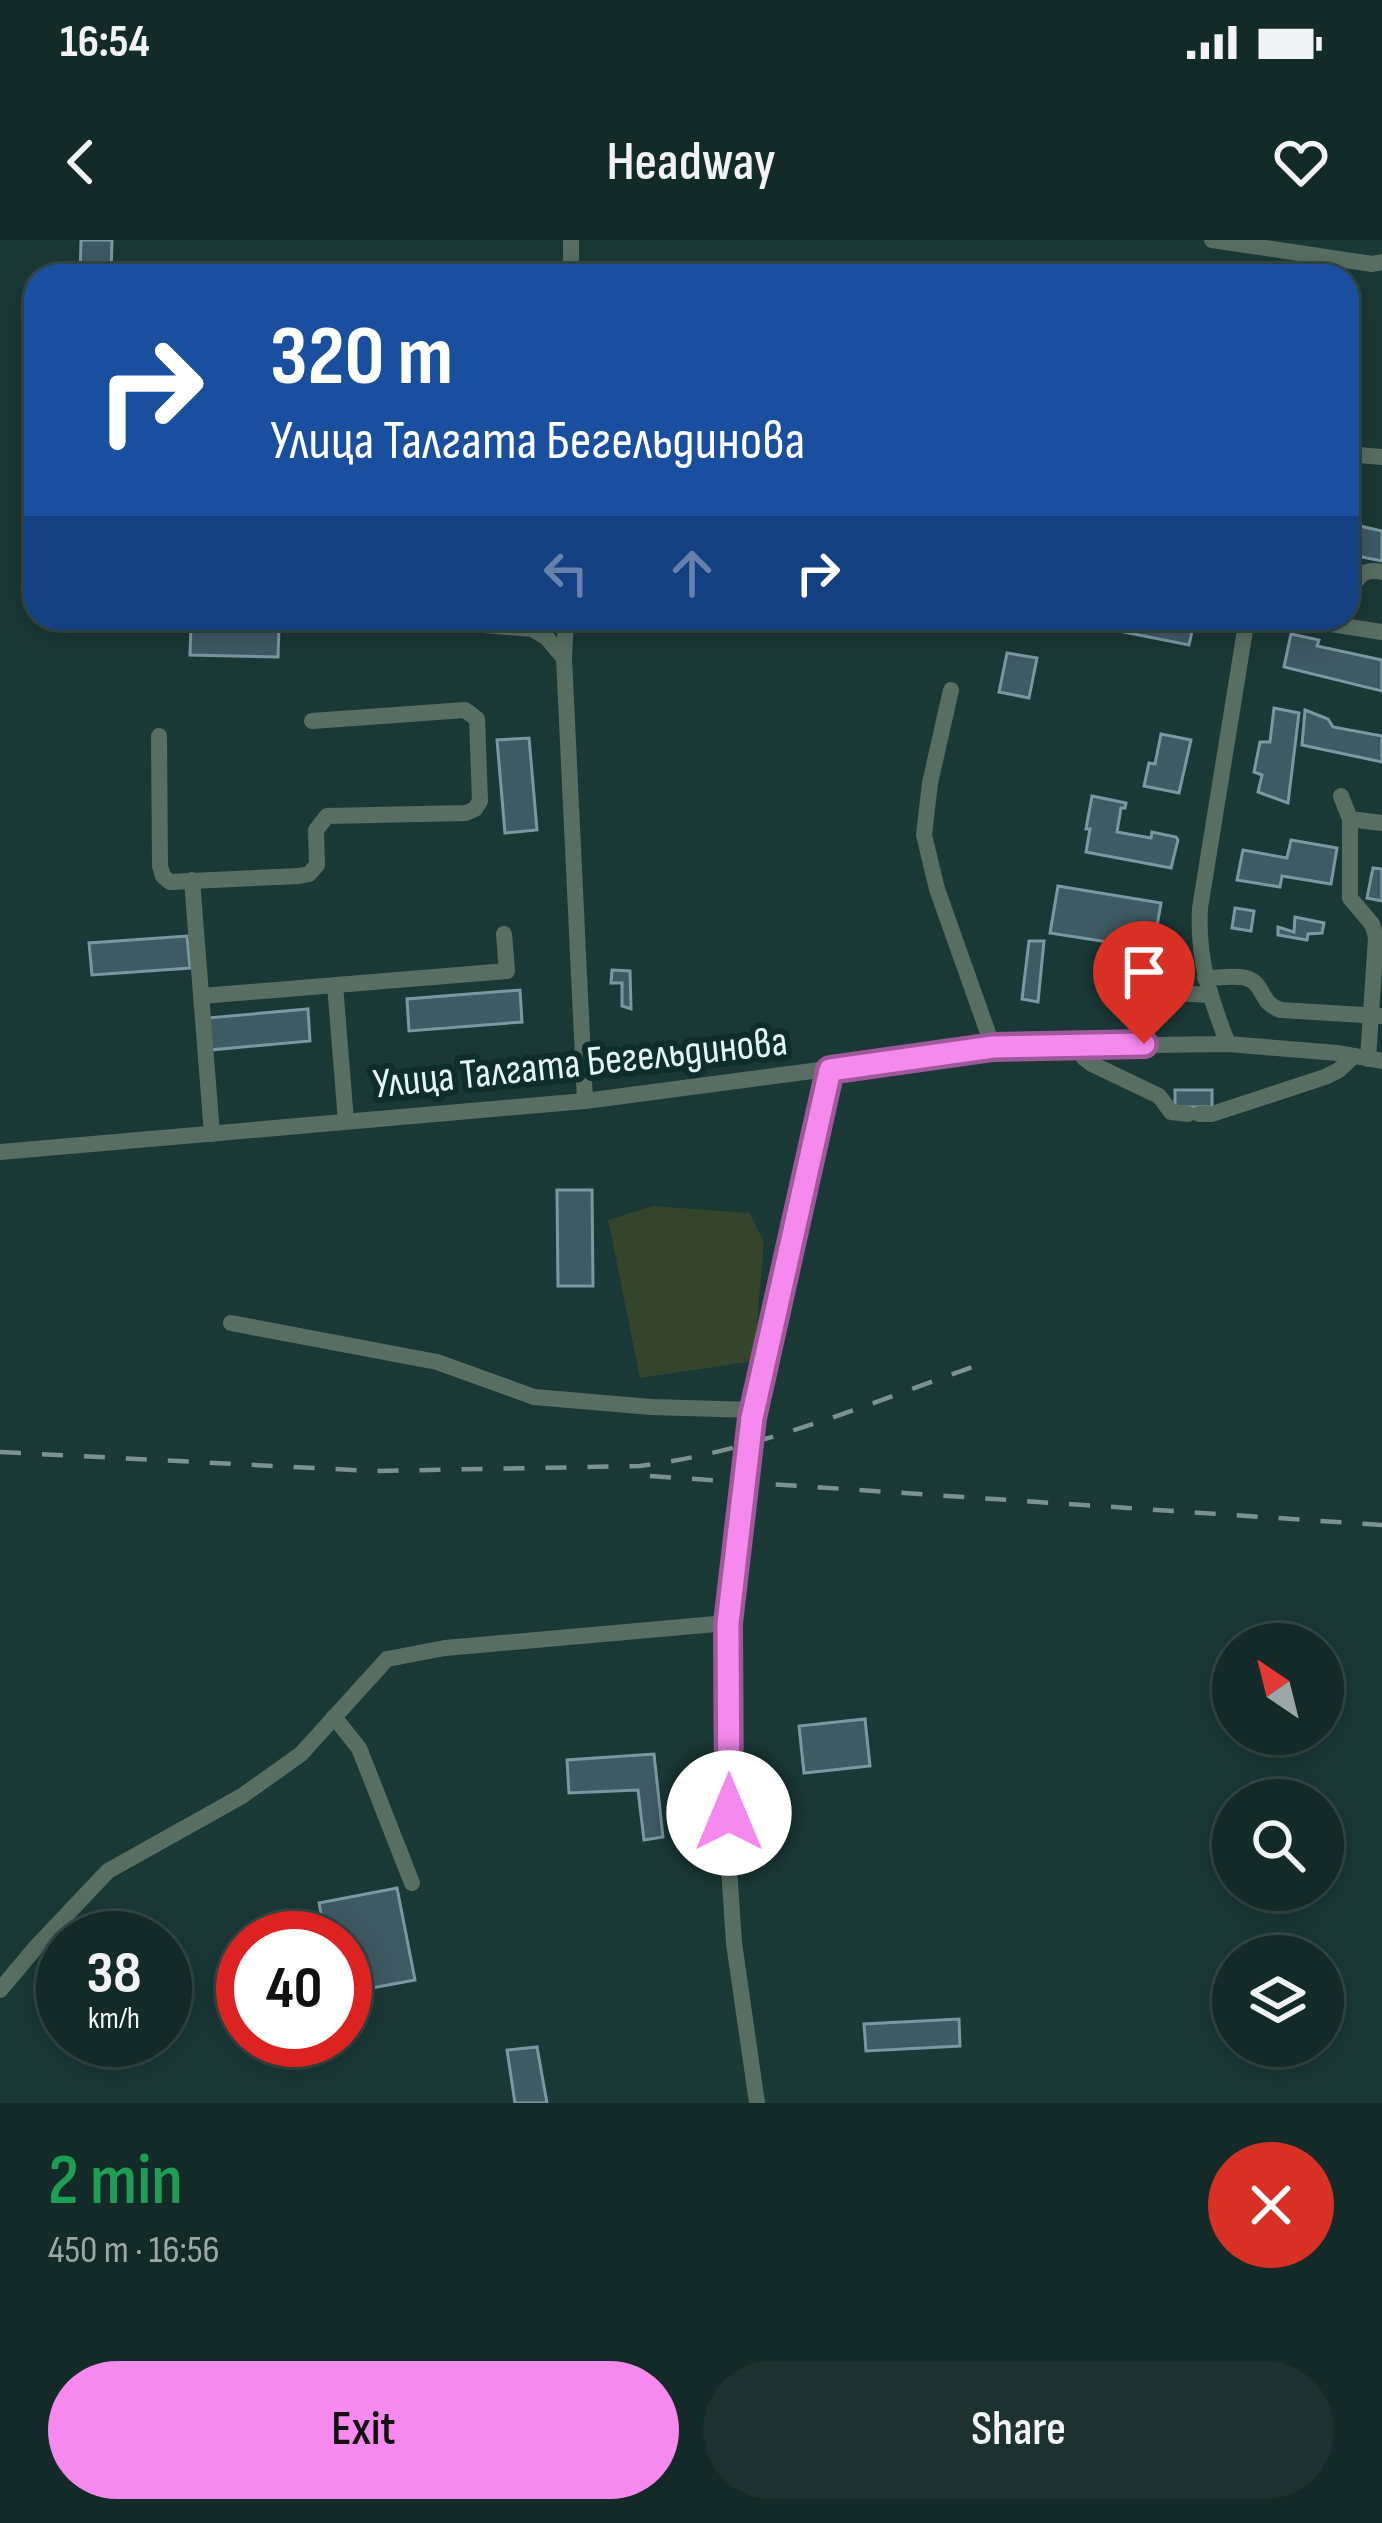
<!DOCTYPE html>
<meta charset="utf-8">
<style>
:root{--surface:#142a28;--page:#1d3230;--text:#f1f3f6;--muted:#9da7a8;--line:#334645;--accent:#f589ee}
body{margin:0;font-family:"Sofia Sans Condensed",sans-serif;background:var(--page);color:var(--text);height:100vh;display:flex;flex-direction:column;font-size:45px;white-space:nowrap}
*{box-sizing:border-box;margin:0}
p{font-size:39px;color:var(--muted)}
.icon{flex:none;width:66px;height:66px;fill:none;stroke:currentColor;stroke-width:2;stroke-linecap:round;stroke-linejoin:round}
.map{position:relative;height:1863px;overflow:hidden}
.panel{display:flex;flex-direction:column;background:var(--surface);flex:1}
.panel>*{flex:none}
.guide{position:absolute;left:24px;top:24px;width:1335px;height:366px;border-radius:36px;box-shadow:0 6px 30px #0003,0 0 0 3px var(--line);background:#1a4fa0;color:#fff;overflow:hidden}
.needle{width:78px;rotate:325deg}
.tools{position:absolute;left:1212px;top:1383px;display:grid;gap:24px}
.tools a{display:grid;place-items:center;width:132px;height:132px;border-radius:50%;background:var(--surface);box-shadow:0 6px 30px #0003,0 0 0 3px var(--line);font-size:60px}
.speed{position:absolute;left:36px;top:1671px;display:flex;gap:24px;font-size:60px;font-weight:700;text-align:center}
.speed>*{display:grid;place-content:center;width:156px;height:156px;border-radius:50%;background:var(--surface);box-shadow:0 6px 30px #0003,0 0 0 3px var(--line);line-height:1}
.speed small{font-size:30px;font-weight:400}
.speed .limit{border:18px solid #d22;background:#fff;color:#111}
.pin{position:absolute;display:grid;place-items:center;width:102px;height:102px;color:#fff;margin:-123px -51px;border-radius:50% 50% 50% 0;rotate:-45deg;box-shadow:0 0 12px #0007}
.pin .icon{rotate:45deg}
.me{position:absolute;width:132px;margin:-66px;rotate:0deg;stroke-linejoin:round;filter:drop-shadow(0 0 9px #0008)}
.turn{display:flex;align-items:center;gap:42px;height:252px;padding:0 48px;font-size:54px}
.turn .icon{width:156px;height:156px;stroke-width:2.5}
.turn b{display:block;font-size:84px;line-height:102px}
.lanes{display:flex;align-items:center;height:114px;padding:0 48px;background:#0003;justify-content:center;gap:60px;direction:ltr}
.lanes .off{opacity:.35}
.round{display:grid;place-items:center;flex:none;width:126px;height:126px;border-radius:63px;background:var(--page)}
.head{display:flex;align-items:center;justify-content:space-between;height:204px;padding:0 48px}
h1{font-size:72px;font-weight:600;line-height:90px;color:#1e9e55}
.cta{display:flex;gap:24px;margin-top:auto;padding:24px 48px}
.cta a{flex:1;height:138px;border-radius:72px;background:var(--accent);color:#111;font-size:48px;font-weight:600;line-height:138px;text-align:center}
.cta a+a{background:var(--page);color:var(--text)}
.status{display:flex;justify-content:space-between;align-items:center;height:84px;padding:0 60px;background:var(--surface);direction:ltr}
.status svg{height:33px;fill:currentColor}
header{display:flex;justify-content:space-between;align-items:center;height:156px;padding:0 48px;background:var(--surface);font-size:54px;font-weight:600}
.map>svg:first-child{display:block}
</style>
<div class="status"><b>16:54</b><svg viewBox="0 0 49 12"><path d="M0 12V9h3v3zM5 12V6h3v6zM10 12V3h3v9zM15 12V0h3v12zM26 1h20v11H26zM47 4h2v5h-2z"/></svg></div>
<header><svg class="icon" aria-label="back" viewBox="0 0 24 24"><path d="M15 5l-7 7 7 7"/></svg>Headway<svg class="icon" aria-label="heart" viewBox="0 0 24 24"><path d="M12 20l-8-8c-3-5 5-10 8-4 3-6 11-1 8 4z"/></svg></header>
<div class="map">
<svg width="1382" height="1863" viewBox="0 0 1382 1863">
<rect width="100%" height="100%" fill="#1a3836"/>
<path fill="#35442c" d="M653,966L749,973L764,1001L754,1121L640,1138L608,980Z"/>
<g fill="#3e5a63" stroke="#7a98a1" stroke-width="3">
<path d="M81,0H112L111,36H80Z"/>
<path d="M1347,283L1382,291V321L1347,314Z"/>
<path d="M1075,378H1195L1189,405L1074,382Z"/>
<path d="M191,385L279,386L278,417L190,415Z"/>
<path d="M1291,394L1319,400L1317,406L1382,420V451L1284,427Z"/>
<path d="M1007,413L1037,418L1029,458L999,452Z"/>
<path d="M1274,468L1299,473L1288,563L1258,552L1262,535L1254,532L1260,502H1270Z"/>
<path d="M1305,470L1328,479L1333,487L1382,496V522L1302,505Z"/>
<path d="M1161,494L1191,500L1179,553L1144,546L1149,523L1155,524Z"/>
<path d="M529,498L537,590L505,593L497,500Z"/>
<path d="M1092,556L1126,563L1125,568H1121L1117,592L1151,598L1152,592L1176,597L1178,600L1171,628L1086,612L1090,589H1086Z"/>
<path d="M1291,600L1337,608L1331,644L1282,636L1280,647L1237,640L1243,610L1287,618Z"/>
<path d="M1373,628L1382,629V661L1367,658Z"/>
<path d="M1058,646L1161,663L1153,709L1050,693Z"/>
<path d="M1235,668L1254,671L1251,691L1232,688Z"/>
<path d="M1295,677L1324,683L1322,693L1308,694L1307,700L1278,695V687L1294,692Z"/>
<path d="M187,696L190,728L92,735L89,703Z"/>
<path d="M1029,701H1044L1038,762L1022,759Z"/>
<path d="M612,730L630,731L631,769L622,766V743H611Z"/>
<path d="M520,750L522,782L409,791L407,759Z"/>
<path d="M308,769L310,801L210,810L207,778Z"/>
<rect x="1175" y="850" width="37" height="17"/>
<path d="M557,950H592L593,1046H558Z"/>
<path d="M865,1479L870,1526L804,1533L799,1486Z"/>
<path d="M654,1514L663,1597L644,1600L638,1550L569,1553L567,1520Z"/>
<path d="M397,1648L415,1740L345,1753V1698H326L319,1663Z"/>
<path d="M959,1779L960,1806L866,1811L864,1784Z"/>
<path d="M537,1807L547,1863H515L507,1810Z"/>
</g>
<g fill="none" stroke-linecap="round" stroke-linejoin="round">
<g stroke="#596e63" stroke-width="16">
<path d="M1212,0L1372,24L1382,22"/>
<path d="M571,36V0"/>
<path d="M1347,214L1382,217"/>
<path d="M1347,357C1356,340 1360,327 1382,332"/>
<path d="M440,378L460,383L532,389L547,398L564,418"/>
<path d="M566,378L564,418L585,861"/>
<path d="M1293,378L1382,392"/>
<path d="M951,450L930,543L924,595L937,649L993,807"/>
<path d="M159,496L160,626L163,636L170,642L299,636L309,634L317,625L316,590L327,576L466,573L475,569L480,561L477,479L465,470L312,481"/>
<path d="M1341,556L1350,579V658L1372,684L1376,697L1368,819"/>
<path d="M1350,579L1382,583"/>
<path d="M192,640L212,894"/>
<path d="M1205,738C1217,738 1234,735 1246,738C1265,743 1259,764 1281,770L1380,776"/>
<path d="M335,745L346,881"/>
<path d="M1161,752L1209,755"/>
<path d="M201,756L507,731L504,694"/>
<path d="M1228,804C1210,758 1197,718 1200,668L1247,378"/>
<path d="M1078,805L1084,818L1092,824L1159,856L1171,872L1188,874"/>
<path d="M1199,874H1212L1325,837L1339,830L1354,816"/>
<path d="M0,912L585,861L993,807L1228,804L1338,813L1382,821"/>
<path d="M231,1083L437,1122L534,1157L651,1167L754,1170"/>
<path d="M334,1477L359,1508L412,1643"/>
<path d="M0,1750L37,1706L108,1631L242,1556L301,1514L387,1419L445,1408L727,1383"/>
<path d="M757,1863L734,1703L729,1628L727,1383L752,1177L831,830"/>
</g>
<g stroke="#7b9291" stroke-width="4.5" stroke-dasharray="21 21" stroke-linecap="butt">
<path d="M0,1212L373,1231L640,1226C758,1211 870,1163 981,1124"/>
<path d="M650,1236L1382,1285"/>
</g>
</g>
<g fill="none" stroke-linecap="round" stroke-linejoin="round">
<defs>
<path id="route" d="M729,1573L728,1383L752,1178L830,830L993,807L1144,804"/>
</defs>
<use href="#route" stroke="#9f599b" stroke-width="30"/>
<use href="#route" stroke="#f589ee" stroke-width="21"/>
</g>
<g text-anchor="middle" stroke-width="12" stroke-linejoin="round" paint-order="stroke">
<g font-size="42" fill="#e5f6f5" stroke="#0f2d2c">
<text transform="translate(580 821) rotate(-6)" y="15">Улица Талгата Бегельдинова</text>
</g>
</g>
</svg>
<div class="tools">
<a><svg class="needle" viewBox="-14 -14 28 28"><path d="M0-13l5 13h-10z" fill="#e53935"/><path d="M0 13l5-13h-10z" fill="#9da7a8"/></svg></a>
<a><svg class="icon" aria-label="search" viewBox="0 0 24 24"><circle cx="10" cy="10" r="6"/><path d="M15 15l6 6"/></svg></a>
<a><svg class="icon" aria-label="layers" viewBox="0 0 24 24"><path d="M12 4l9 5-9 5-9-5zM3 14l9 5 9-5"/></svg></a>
</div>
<div class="speed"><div>38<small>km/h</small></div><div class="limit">40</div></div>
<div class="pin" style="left:1144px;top:804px;background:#d93025"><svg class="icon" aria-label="arrive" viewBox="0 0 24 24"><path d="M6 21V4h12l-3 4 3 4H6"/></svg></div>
<svg class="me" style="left:729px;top:1573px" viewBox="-20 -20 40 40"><circle r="19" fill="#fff"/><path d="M0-13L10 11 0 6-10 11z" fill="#f589ee"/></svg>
<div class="guide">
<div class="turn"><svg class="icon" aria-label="right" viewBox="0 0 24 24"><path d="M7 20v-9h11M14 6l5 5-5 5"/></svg><div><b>320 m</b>Улица Талгата Бегельдинова</div></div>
<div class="lanes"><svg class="icon off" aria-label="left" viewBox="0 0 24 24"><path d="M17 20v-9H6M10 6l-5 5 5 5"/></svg><svg class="icon off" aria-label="ahead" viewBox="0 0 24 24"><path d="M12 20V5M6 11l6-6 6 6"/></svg><svg class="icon" aria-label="right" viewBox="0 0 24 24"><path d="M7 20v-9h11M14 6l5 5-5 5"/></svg></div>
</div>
</div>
<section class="panel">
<div class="head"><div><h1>2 min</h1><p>450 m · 16:56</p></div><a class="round" style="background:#d93025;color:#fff"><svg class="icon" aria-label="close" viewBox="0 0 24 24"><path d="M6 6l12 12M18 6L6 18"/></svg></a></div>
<div class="cta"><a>Exit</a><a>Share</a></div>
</section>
